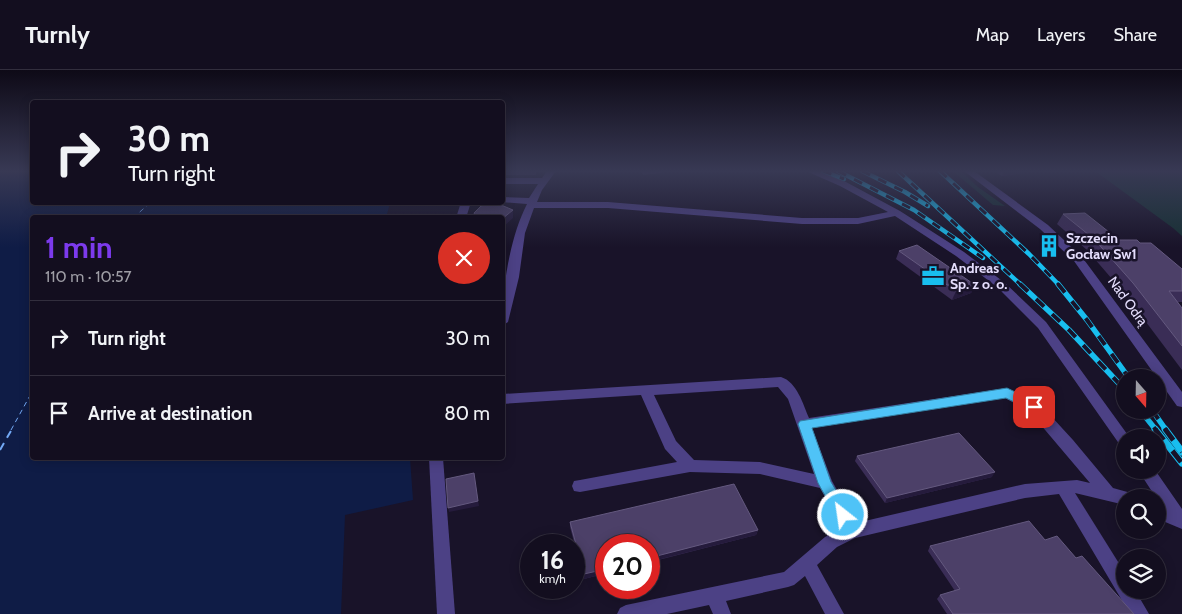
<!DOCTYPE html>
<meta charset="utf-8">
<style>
:root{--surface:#130e1f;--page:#1c1728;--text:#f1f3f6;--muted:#9d9ca4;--line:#322e3d;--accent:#7c3aed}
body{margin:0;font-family:Cabin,sans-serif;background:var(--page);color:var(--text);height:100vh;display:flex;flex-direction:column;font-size:19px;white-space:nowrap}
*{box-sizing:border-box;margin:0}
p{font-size:16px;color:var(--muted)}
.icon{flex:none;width:28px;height:28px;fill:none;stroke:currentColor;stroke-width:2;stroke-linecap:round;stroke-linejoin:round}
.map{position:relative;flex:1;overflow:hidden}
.sheet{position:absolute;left:30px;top:145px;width:475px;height:245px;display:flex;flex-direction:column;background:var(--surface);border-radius:5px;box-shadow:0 2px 12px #0003,0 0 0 1px var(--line)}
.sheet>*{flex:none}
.guide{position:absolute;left:30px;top:30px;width:475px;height:105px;border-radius:5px;box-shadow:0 2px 12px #0003,0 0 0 1px var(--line);background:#130e1f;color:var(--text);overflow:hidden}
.needle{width:32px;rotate:160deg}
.fabs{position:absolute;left:1116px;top:299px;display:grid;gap:10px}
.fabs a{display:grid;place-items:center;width:50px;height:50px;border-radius:50%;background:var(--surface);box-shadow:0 2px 12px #0003,0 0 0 1px var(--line);font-size:25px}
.speed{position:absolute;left:520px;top:464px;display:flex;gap:10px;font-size:25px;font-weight:700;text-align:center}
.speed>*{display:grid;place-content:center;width:65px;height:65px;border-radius:50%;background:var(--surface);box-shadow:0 2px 12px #0003,0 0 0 1px var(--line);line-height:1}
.speed small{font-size:12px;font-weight:400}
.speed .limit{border:8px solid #d22;background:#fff;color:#111}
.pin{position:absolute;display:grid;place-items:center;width:42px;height:42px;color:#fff;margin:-21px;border-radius:10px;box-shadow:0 2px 8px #0006}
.me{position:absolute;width:55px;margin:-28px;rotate:330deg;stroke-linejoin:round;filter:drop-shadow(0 0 4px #0008)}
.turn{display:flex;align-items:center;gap:18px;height:105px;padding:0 15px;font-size:22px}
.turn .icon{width:65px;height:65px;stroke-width:2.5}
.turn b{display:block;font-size:35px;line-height:42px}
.round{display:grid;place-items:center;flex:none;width:52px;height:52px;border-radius:26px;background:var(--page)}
.headline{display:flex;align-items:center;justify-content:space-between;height:85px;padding:0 15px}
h1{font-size:30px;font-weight:700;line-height:38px;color:var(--accent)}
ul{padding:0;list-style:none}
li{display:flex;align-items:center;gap:15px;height:75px;padding:0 15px;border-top:1px solid var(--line)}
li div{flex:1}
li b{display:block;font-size:19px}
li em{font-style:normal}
header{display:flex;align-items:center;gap:30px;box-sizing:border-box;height:70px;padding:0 25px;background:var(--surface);border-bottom:1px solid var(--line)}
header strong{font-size:24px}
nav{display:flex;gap:28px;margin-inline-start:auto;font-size:18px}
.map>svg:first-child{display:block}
</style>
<header>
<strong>Turnly</strong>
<nav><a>Map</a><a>Layers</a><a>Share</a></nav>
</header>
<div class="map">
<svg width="1182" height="544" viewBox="0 0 1182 544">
<rect width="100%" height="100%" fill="#191329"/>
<g fill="#163033">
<path d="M953,101H961L978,117L1005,136L993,135Z"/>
<path d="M1095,101H1182V166L1173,158Z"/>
</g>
<path fill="#0f1c46" d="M0,101H32V132L390,133L386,148H32V388H410L413,430L345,445L341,544H0Z"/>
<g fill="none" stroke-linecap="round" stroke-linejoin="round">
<g stroke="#73a9f5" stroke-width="1" stroke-dasharray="5 4" stroke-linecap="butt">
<path d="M133,148L151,132"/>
<path d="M11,360L32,322"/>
</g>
<path stroke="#73a9f5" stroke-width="2" stroke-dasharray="8 6" stroke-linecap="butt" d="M0,380L12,359"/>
<g fill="#4c4185" fill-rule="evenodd">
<path d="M547,101H556L542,120L537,132H608L802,148H858L888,142L840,116L806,101H818L846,112L900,141L964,182L1005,213L1046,252L1130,368H1125V377L1120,375L1038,258L997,217L956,186L895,146L858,154H802L608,138H534L525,163L519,207L508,252L502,256C502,218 510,167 527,134L501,132H502V127L529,128L538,114H502V108H542Z"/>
<path d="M964,101H974L1048,155L1082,187L1182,322V337L1177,336L1074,191L1040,159Z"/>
<path d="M461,132H471L466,148H456Z"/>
<path d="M781,307C797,312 803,334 809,348L1007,318L1039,333L1073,370L1113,418L1131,423L1133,428H1125V435L1075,423L1125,503V520H1135L1149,544H1130L1059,424L1025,428L855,468L837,477L817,495L844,544H825L805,506L794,515L788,517L726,531L731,544H713L709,535L667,544H617L620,538L626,535L784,502L825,467L842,458L820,418L760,404L690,402L580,422L574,421L572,416L574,411L580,410L677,392L665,379L641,325L502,334V324ZM778,317L788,329L814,404L760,392L694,390L676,371L654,325ZM1005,328L1029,341L1090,413L1077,410L1025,414L856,453L832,411L812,358Z"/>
<path d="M429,388H443L455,544H437Z"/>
<path d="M1138,400H1155L1182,439V459L1158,449V435L1162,437Z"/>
</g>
<defs>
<g id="rail-far2">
<path d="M823,101L844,109"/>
<path d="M838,101L914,140L983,188"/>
<path d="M862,101L905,122L928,136"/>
<path d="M898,101L1021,215"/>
<path d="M940,101L1029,184L1059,215"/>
</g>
<g id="rail-far1">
<path d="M1020,214L1069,260L1125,320"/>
<path d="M1058,214L1087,250L1129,308"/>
<path d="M1140,340L1156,360"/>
<path d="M1152,340L1166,360"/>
</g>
<g id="rail">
<path d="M1155,359L1182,393"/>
<path d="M1165,359L1182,382"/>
</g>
</defs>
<use href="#rail-far2" stroke="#18beef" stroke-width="4.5"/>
<use href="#rail-far1" stroke="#18beef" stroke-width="5.5"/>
<use href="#rail" stroke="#18beef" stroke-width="7"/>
<use href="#rail-far2" stroke="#191329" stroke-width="3" stroke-dasharray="9" stroke-linecap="butt"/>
<use href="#rail-far1" stroke="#191329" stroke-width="4" stroke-dasharray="11" stroke-linecap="butt"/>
<use href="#rail" stroke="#191329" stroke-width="5" stroke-dasharray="14" stroke-linecap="butt"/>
</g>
<g fill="#3a2d56">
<rect x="502" y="101" width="34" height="4"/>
<path d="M641,101H663L662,103L643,105Z"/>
<path d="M994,101H1025L1024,103L1002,106Z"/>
<path d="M1063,144L1119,170L1140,173L1182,199V232H1178L1182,238V300L1125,224L1087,180L1057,154Z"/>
<path d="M899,181L975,215L971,223L952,230L896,189Z"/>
<path d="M857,386L992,407L885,433L855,391Z"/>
<path d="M570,452L758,460L756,465L584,509L570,457Z"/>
<path d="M1045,470L1076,488L1134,544H947L937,529L940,525L955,521L928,481L930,476Z"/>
</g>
<g fill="#251b3c">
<path d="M1004,101H1025L1024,103L1002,106Z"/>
<path d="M513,140V148L502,158V149Z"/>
<path d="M504,169L505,177L502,178V170Z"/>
<path d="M975,215L971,223L952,230L956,221Z"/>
<path d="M995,402L992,407L885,433L887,428Z"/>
<path d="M474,403L479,436L449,442L448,438Z"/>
<path d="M758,460L756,465L649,492V488Z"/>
<path d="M606,499V503L584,509V504Z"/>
</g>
<g fill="#4c4068" stroke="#64597f">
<path d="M491,134L501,135L513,140L502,149V148H476L474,143L481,136Z"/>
<path d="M1085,143L1119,170H1137L1140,173H1151L1182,199V221H1169L1182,238V276L1133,213L1094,169L1063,144Z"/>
<path d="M917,175L975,215L956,221L899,181Z"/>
<path d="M959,363L995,402L887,428L857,386Z"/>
<path d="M474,403L478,431L448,438L446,409Z"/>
<path d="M734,414L758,460L649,488V475H606V499L584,504L570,452Z"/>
<path d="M1029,451L1045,470L1057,466L1076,488L1082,486L1134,544H953L940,525L960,519L930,476Z"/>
</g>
<linearGradient id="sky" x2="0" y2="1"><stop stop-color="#0e0a17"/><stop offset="0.57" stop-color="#383954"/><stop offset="1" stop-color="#383954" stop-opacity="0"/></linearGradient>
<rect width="1182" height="177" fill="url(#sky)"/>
<path fill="#4fc3f7" stroke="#337fa1" d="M1007,318L1038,333L1040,337L1038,340H1030L1006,328L812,358L831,412L851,445L848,449L843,451L838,449L818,413L798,354L800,351Z"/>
<defs>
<symbol id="building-bare" viewBox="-9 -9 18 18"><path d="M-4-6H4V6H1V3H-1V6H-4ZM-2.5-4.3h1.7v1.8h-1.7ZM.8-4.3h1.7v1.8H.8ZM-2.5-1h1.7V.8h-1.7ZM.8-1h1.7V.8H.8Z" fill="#18beef" stroke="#191329" stroke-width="2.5" paint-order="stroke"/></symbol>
<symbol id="office-bare" viewBox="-9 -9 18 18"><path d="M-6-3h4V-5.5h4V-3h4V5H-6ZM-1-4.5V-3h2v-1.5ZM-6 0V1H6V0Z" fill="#18beef" stroke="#191329" stroke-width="2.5" paint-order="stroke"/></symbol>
</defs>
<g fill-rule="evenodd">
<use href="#building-bare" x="1033" y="160" width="32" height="32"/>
<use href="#office-bare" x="917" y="190" width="32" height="32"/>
</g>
<g text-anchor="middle" stroke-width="5" stroke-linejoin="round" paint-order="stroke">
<g font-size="14" font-weight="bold" fill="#e5defd" stroke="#191329" text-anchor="start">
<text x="1066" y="173">Szczecin<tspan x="1066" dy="16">Gocław Sw1</tspan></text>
<text x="950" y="203">Andreas<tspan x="950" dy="16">Sp. z o. o.</tspan></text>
</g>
<g font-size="14" fill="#e5defd" stroke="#191329">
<text transform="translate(1128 231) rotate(54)" y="5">Nad Odrą</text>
</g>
</g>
</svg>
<div class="fabs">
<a><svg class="needle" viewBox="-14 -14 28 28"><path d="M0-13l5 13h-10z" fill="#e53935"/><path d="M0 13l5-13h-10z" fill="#9d9ca4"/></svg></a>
<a><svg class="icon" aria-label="sound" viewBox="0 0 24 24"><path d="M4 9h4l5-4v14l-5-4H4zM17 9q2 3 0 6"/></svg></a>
<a><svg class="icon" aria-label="search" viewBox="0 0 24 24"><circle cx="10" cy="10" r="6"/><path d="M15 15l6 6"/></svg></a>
<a><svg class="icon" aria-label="layers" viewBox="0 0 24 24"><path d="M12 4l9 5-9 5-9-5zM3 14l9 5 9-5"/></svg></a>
</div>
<div class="speed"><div>16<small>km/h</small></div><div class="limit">20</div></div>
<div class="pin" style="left:1034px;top:337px;background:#d93025"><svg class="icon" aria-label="arrive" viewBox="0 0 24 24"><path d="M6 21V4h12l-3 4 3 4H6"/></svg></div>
<svg class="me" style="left:843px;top:445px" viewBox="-20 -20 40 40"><circle r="17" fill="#4fc3f7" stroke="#fff" stroke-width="3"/><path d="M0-11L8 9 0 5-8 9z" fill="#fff"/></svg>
<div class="guide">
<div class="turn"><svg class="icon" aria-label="right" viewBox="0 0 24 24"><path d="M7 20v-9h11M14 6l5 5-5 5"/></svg><div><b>30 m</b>Turn right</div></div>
</div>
<section class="sheet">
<div class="headline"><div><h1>1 min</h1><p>110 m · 10:57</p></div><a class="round" style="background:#d93025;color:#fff"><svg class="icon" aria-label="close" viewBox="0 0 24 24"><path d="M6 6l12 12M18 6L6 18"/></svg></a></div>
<ul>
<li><svg class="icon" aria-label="right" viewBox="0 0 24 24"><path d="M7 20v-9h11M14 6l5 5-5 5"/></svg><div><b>Turn right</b></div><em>30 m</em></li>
<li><svg class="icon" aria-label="arrive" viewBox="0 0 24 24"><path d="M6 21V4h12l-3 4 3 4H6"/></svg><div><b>Arrive at destination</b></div><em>80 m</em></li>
</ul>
</section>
</div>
